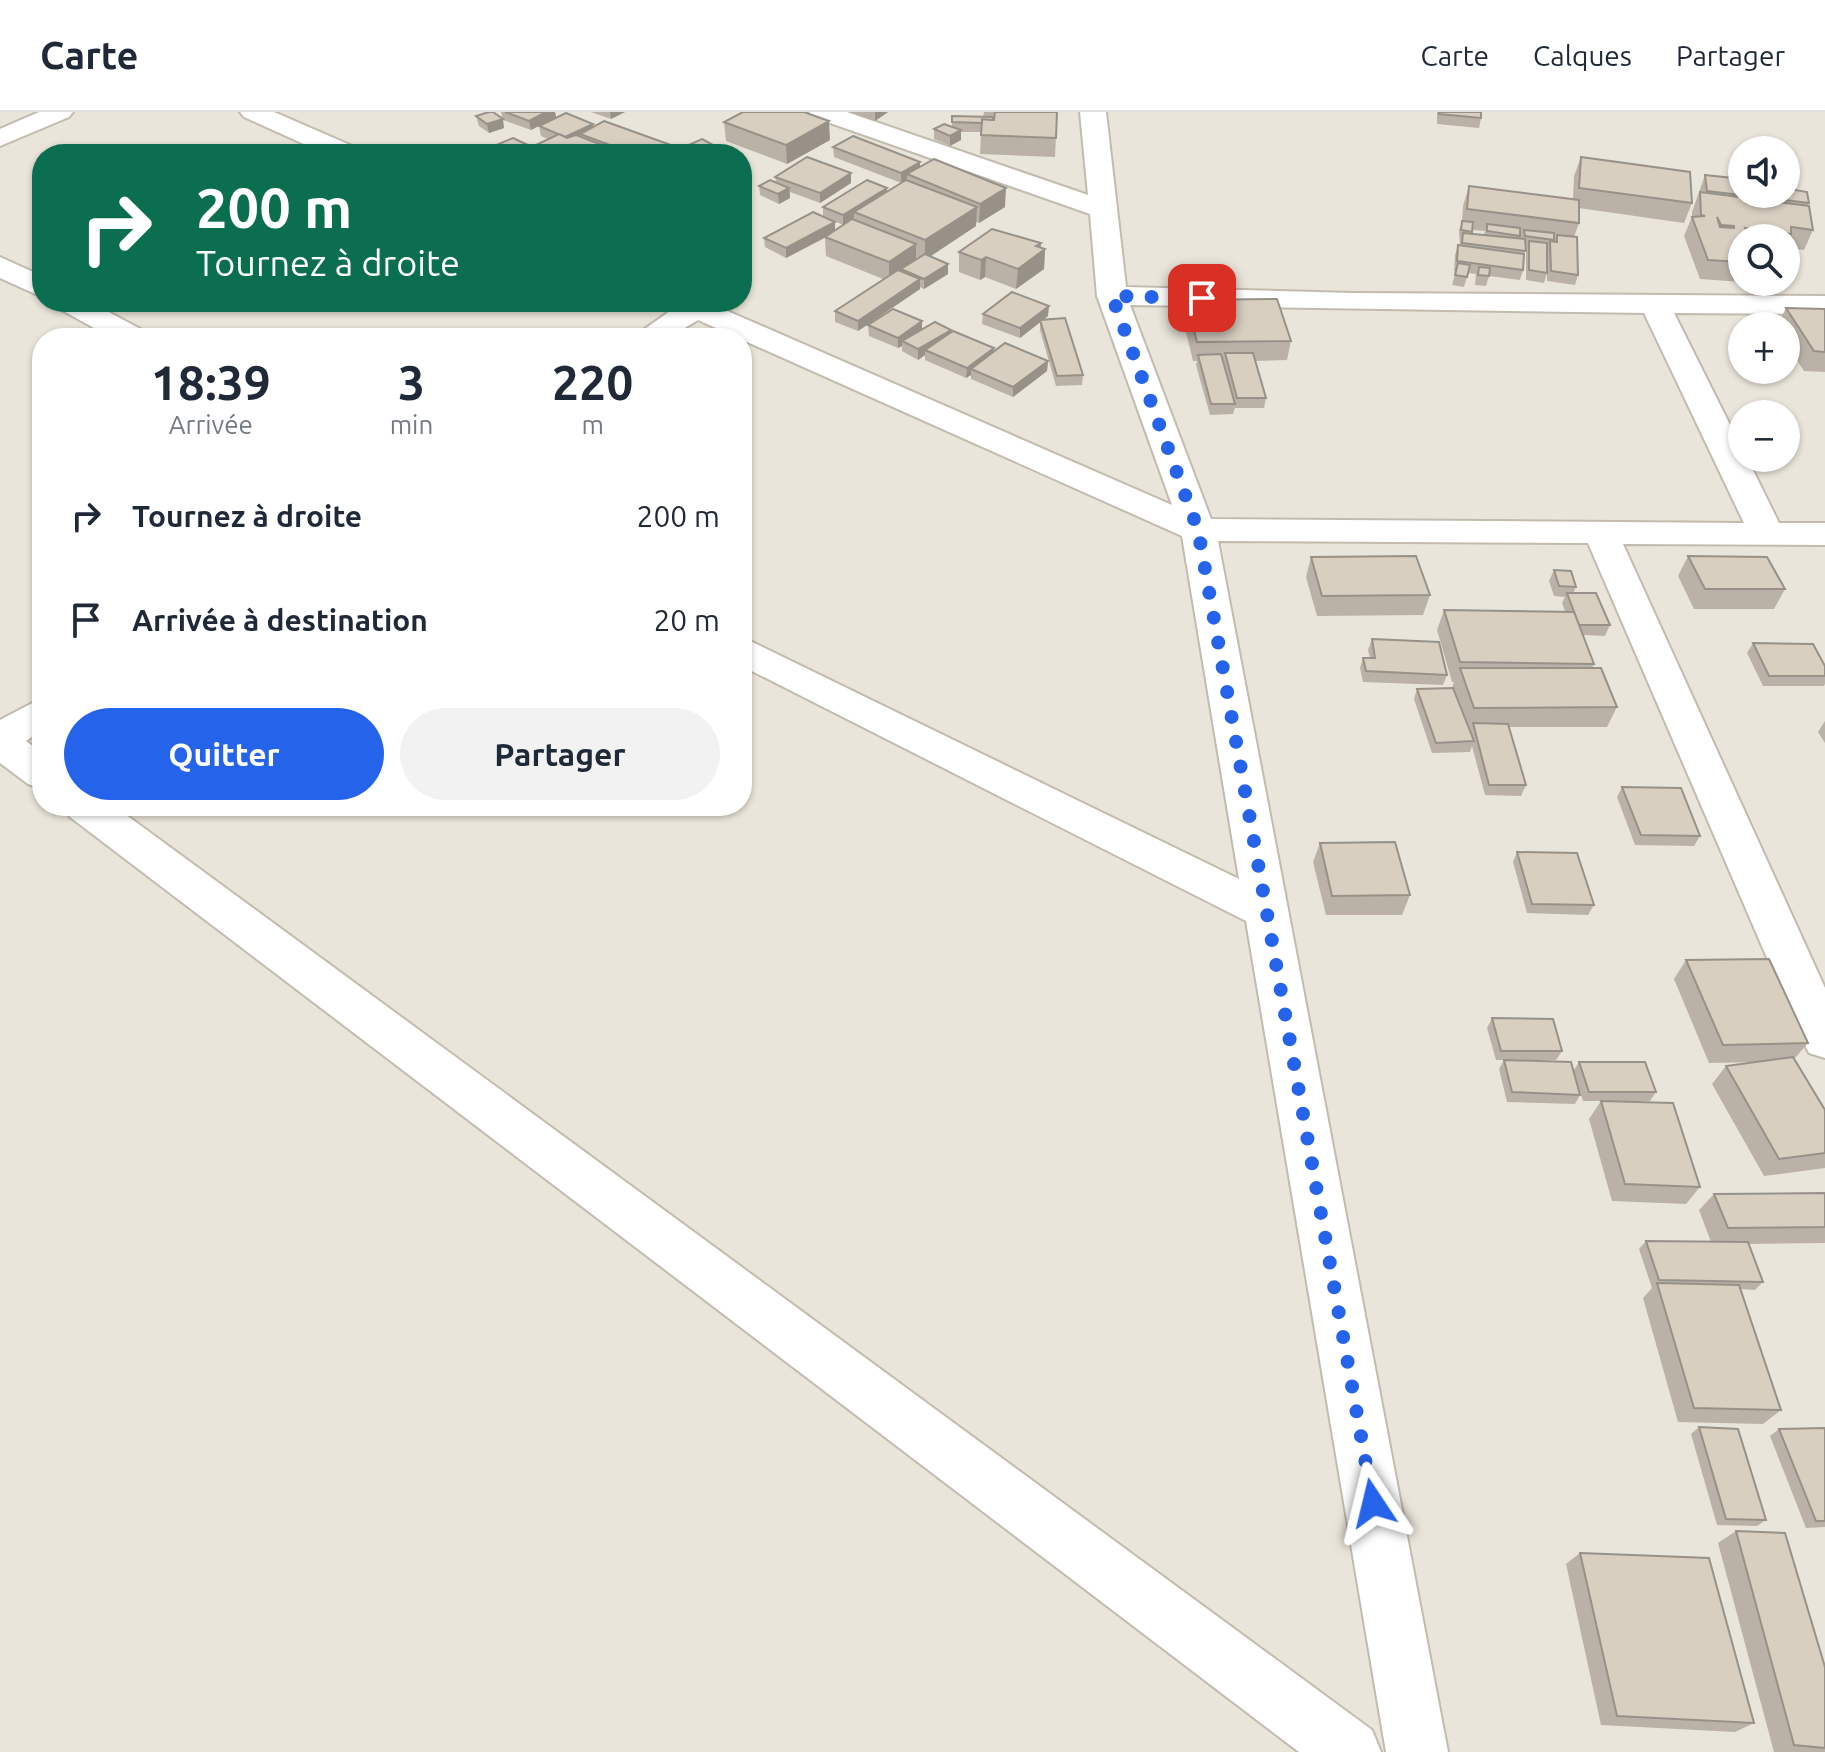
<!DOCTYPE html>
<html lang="fr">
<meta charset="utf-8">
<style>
:root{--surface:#fff;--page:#f2f2f3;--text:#1f2937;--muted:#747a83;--line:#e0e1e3;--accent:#2563eb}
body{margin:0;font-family:Ubuntu,sans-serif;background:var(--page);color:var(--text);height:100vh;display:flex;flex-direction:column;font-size:30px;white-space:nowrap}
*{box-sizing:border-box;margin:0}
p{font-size:26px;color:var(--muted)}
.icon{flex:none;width:44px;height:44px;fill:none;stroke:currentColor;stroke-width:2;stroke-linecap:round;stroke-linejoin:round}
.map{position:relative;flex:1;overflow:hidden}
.drawer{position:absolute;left:32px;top:216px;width:720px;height:488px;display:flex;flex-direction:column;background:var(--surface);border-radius:32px;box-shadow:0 2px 6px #0004}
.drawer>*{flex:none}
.guide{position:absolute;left:32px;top:32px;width:720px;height:168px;border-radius:32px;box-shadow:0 2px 6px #0004;background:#0b6e4f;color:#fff;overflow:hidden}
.controls{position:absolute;left:1728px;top:24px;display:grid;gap:16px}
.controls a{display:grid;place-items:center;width:72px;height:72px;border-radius:50%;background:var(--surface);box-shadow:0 2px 6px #0004;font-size:40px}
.pin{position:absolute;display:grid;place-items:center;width:68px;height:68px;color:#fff;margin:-34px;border-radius:16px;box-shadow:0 4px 12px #0006}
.me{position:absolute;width:88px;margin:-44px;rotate:350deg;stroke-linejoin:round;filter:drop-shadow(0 0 6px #0008)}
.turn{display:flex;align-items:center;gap:28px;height:168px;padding:0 32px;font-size:36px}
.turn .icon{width:104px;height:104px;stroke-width:2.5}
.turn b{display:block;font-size:56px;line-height:68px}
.eta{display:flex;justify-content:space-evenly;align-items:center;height:136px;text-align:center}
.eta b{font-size:48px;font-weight:700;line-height:56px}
.action{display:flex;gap:16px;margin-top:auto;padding:16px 32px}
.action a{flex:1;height:92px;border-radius:48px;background:var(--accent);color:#fff;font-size:32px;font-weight:700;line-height:92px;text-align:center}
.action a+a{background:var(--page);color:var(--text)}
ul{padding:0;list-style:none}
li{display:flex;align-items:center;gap:24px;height:104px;padding:0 32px}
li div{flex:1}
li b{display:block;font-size:30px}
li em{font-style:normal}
header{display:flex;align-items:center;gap:48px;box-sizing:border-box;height:112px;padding:0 40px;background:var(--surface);border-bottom:2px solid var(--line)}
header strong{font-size:38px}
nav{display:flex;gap:44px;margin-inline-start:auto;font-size:28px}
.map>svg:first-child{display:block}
</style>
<header>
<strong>Carte</strong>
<nav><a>Carte</a><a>Calques</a><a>Partager</a></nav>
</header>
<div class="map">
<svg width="1825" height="1640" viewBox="0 0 1825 1640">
<rect width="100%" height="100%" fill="#f6f3ec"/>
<path fill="#eae5da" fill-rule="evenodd" d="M0,0H1825V1640H0ZM1742,38H1786V82H1742ZM42,42H742V190H42ZM1742,126H1786V170H1742ZM1742,214H1786V258H1742ZM42,226H742V694H42ZM1742,302H1786V346H1742Z"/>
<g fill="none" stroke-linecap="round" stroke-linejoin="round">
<defs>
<g id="minor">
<path d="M39,0H73L69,5L0,34V17Z"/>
<path d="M240,0H274L357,36L361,42H326L244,5Z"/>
<path d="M809,0H847L1088,83L1080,0H1106L1126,175L1353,181L1825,184V202L1674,201L1742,337V346H1747L1779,411H1825V433L1623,432L1825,876V946L1809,941L1802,927L1588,431L1218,429L1448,1640H1386L1246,809L742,554V525L1239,767L1182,424L698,208L668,226H632L673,197L667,190H707L1172,393L1097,184L1090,102L813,5ZM1130,193L1644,201L1744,411L1211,407Z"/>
<path d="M0,145L42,164V185L0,166Z"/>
<path d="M53,190H90L146,220L150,226H112L58,196Z"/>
<path d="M42,586V618L26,629L42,641V677L28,672L0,651V608Z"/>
<path d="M64,694H114L1372,1618L1381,1640H1299L70,705Z"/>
</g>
</defs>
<use href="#minor" stroke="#c2bbae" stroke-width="4"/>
<use href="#minor" fill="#fff" fill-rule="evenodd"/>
</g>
<g fill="#bab2a6" fill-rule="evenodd">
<path d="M498,0H555L556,5L531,18L503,8L501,0Z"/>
<path d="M591,0H625L611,7Z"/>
<path d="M848,0H888L875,9Z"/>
<path d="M984,0H1057L1055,45L980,42L981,20H961V28L950,34L934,27V17L952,15V4L983,5Z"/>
<path d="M1437,0H1481V6L1479,16L1437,12Z"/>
<path d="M476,4L504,16L489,21L479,14Z"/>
<path d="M724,10L830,28L787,52L726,29Z"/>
<path d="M593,12V15L668,32L669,42H475L532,35L548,27L541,24L539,14Z"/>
<path d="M833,35L920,50V55L1005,95L979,111L976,110V114L930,144L948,152V162L924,177L920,175V177L858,219L835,210V199L883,167L826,144L825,126L786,146L765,135L764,126L823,105V95L887,76V80L907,69V67L901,71L834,45ZM830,107L843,113L835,118V110Z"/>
<path d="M1581,45L1692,91L1684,111L1579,96V111L1574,125L1578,163L1575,173L1547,169V161L1544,171L1526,168V139L1527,135H1525L1523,158L1520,168L1489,164L1486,174L1475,173L1476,162L1468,161L1464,175L1452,173L1456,159H1454L1455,143L1458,133L1460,134L1459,118L1462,110L1463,94L1469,74L1573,87L1574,64ZM1472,118L1485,119L1484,123L1471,122Z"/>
<path d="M851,61V71L820,91L790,80V86L779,92L760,83L759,74L776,70L775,65Z"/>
<path d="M1705,63L1795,78L1809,91L1807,94L1813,118L1804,138L1788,136L1792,162L1788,172L1773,170H1786V126H1742V170L1700,167L1684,124L1692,105V100Z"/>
<path d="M1041,136L1045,137L1044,157L1016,177L985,165L980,168L959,160V140Z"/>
<path d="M1186,188L1291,229L1287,248L1255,249L1266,286L1264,296H1235V295L1233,302L1210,303L1196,253L1197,249H1193L1183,208Z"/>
<path d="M1786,196L1825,197V260L1804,259L1786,232V214H1777Z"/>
<path d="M983,202L1048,204L1044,207L1083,263L1082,273L1056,274L1040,218V210L1020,226L982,212Z"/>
<path d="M922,209V217L951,218V220L994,240L1048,249L1047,259L1013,285L971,267V263L966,266L925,248V243L918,248L902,239V234L898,236L869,224L868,213Z"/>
<path d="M1688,444L1785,477L1774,497H1694L1678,464Z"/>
<path d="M1311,445L1430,483L1423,503L1317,504L1306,465Z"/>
<path d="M1554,458L1576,475L1573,481L1610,513L1605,524L1583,523L1594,552L1592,556L1617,595L1607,615H1509L1526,673L1521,684L1485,683L1472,634L1470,640L1432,641L1414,587L1417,577L1452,576L1454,570H1452L1437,518L1444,498L1565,499L1562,491L1565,485L1554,484L1549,469Z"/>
<path d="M1372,527L1447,563L1443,573L1363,570L1360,556L1363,546H1370L1368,538Z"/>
<path d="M1753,531L1825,554V572L1824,574H1763L1747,541Z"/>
<path d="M1825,609V631L1818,620Z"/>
<path d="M1622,675L1700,724L1694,734L1635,733L1617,685Z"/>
<path d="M1320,731L1410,783L1402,803H1326L1313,750Z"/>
<path d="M1517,740L1594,793L1588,803L1527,801L1513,750Z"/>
<path d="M1686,848L1808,931L1794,947L1825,998V1056L1764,1064L1712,972L1726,954L1760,950L1709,951L1674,867Z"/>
<path d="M1492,906L1562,939L1556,948H1527L1574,958L1579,950L1656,980L1650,989H1583L1578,974L1580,983L1575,992L1507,990L1499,957L1504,948H1496L1487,916Z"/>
<path d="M1601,989L1700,1075L1686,1092L1612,1089L1589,1007Z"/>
<path d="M1825,1081V1131L1749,1132L1763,1170L1755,1178L1741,1177L1781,1298L1763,1312L1678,1310L1643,1186L1652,1176L1639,1137L1646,1129L1711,1130L1699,1098L1714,1082Z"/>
<path d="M1699,1315L1766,1408L1757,1414L1717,1413L1691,1322Z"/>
<path d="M1825,1316V1415L1806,1416L1770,1324L1779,1317Z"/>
<path d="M1736,1419L1825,1555V1640H1774L1718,1431Z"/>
<path d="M1580,1441L1754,1611L1735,1620L1601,1613L1566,1452Z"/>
</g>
<g fill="#979187">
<path d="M546,0H555L556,5L531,18L529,9Z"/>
<path d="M610,0H625L611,7Z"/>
<path d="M875,0H888L875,9Z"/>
<path d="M503,7L504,16L489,21L487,12Z"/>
<path d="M829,9L830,28L787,52L786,33Z"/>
<path d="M593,12L594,21L580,22L581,28L565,25Z"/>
<path d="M961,18V28L950,34V24Z"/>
<path d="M668,32L669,42H650Z"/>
<path d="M575,33L576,42H556Z"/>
<path d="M713,33L714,42H693Z"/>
<path d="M920,50V60L907,62V67L901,71V61Z"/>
<path d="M851,61V71L820,91V81Z"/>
<path d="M789,76L790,86L779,92L778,82Z"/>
<path d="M887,76V86L854,100V106L843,113V103Z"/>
<path d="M1006,76L1005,95L979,111L980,92Z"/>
<path d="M977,95L976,114L925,148V128Z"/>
<path d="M835,110V120L786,146V136Z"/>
<path d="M1041,131L1040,141L1045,137L1044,157L1016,177L1018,157L1036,134Z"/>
<path d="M916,132V151L901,157V162L889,170V150Z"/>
<path d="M986,145L985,165L980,168L981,148Z"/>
<path d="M948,152V162L924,177V167Z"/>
<path d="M920,167V177L858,219V209Z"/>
<path d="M1049,194L1048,204L1020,226V216Z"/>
<path d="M922,209V219L902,229V234L898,236V226Z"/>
<path d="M951,218V228L925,238V243L918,248V237Z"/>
<path d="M994,236V246L971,257V263L966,266L967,256Z"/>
<path d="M1048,249L1047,259L1013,285V275Z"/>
</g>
<g fill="#d8cfc1" stroke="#979187" stroke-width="2" fill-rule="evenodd">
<path d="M489,0H493L503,7L487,12L476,4Z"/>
<path d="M505,0H546L529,9Z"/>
<path d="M743,0H804L829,9L786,33L724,10Z"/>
<path d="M995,0H1057L1056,26L981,23L982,7L994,8Z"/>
<path d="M1439,0H1481V6L1439,2Z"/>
<path d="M566,1L593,12L565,25L539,14Z"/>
<path d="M952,4L993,5V8L982,7V11L952,10Z"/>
<path d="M604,9L668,32L650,42H634L580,22Z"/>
<path d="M944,12L961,18L950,24L934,17Z"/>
<path d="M559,22L567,26L576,23L626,42H598L575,33L556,42H517Z"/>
<path d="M853,24L920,50L901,61L833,35Z"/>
<path d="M513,26L532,35L517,42H475Z"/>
<path d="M702,27L713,33L693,42L671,41Z"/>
<path d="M807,45L851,61L820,81L775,65Z"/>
<path d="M1581,45L1690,60L1692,91L1579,76Z"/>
<path d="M934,47L1006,76L980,92L907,62Z"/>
<path d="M1705,63L1742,67V82H1786V72L1794,73L1795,78L1807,80L1809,91L1707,79Z"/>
<path d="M770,68L789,76L778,82L759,74Z"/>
<path d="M867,68L887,76L843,103L823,95Z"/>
<path d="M906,68L977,95L925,128L854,100Z"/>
<path d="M1469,74L1579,88V111L1467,97Z"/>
<path d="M1700,80L1809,94L1813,118L1791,115V122L1745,116L1749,126H1742V150L1708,148L1692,105L1705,104L1701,103ZM1717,105L1721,113L1734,114V116L1720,115Z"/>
<path d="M813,100L835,110L786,136L764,126Z"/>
<path d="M852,107L916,132L889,150L825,125Z"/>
<path d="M1462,109L1473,110L1472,120L1461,118Z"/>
<path d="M1487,112L1520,116V124L1487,119Z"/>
<path d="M992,117L1041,131L1036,134L1045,137L1018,157L986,145L981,148L959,140Z"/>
<path d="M1524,118L1554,121V128L1525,124Z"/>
<path d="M1463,121L1525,127L1526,139L1462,131Z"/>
<path d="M1557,123L1577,125L1578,163L1551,159L1550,129L1557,130Z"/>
<path d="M1529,129L1547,131V161L1529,158Z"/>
<path d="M1458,133L1524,142L1523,158L1457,149Z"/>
<path d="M1786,133H1788L1792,162L1786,161Z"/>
<path d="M925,142L948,152L924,167L901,157Z"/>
<path d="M1458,151L1470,153L1467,165L1455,163Z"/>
<path d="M1479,155L1490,156L1489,164L1478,163Z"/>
<path d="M898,158L920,167L858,209L835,199Z"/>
<path d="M1012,180L1049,194L1020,216L983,202Z"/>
<path d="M1277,187L1291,229L1197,230L1186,188Z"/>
<path d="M1786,196L1825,197V240L1814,239Z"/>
<path d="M893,197L922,209L898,226L868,213Z"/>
<path d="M1065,206L1083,263L1057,264L1040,208Z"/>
<path d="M935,210L951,218L918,237L902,229Z"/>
<path d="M953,219L994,236L967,256L925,238Z"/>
<path d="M1005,231L1048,249L1013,275L971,257Z"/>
<path d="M1225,241H1253L1266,286H1237Z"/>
<path d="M1221,242L1235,292H1211L1198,243Z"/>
<path d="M1416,444L1430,483L1322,484L1311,445Z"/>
<path d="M1688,444L1767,445L1785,477H1705Z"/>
<path d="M1554,458L1571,459L1576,475L1559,474Z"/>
<path d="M1567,481H1596L1610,513H1579Z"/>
<path d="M1444,498L1574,500L1594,552L1460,550Z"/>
<path d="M1372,527L1439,530L1447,563L1366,559L1363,546H1375Z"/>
<path d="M1753,531L1813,532L1825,554V564H1769Z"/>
<path d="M1460,556H1601L1617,595L1474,596Z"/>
<path d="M1453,576L1474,629L1436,631L1417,577Z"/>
<path d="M1473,611L1508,612L1526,673H1489Z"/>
<path d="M1622,675L1681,676L1700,724L1641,723Z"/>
<path d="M1395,730L1410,783L1332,784L1320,731Z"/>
<path d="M1517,740L1577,741L1594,793L1532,792Z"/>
<path d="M1769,847L1808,931L1723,933L1686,848Z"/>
<path d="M1492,906L1553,907L1562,939H1501Z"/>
<path d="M1793,945L1825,998V1041L1779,1047L1726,954Z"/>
<path d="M1504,948L1571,950L1580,983L1512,980Z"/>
<path d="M1579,950H1645L1656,980H1589Z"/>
<path d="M1601,989L1673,991L1700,1075L1625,1072Z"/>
<path d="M1825,1081V1115L1728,1116L1714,1082Z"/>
<path d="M1646,1129L1748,1130L1763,1170L1659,1168Z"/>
<path d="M1657,1171L1739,1173L1781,1298L1694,1296Z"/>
<path d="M1699,1315L1738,1317L1766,1408L1726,1407Z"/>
<path d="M1825,1316V1409H1816L1779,1317Z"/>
<path d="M1736,1419L1785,1421L1825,1555V1636L1794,1633Z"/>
<path d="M1580,1441L1709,1446L1754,1611L1617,1604Z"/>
</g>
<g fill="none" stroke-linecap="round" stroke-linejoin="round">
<path stroke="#2563eb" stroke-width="14" stroke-dasharray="0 25.2" d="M1202,186L1112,184L1198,418L1373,1391"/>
</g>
</svg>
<div class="controls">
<a><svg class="icon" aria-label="sound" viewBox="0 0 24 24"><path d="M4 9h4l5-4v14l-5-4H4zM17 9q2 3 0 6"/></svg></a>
<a><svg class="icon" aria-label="search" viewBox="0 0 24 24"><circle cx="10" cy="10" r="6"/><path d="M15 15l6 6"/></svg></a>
<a>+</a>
<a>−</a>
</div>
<div class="pin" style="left:1202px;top:186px;background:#d93025"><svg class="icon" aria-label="arrive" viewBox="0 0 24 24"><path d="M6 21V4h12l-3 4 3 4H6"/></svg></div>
<svg class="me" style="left:1373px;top:1391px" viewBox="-20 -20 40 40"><path d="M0-17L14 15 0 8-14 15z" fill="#2563eb" stroke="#fff" stroke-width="4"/></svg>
<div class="guide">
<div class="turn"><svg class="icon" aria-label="right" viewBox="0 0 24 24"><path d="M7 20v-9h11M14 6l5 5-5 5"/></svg><div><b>200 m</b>Tournez à droite</div></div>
</div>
<section class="drawer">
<div class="eta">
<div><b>18:39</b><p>Arrivée</p></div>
<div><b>3</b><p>min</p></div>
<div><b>220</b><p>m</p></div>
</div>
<ul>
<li><svg class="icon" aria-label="right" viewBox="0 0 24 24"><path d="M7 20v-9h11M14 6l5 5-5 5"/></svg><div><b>Tournez à droite</b></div><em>200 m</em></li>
<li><svg class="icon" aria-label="arrive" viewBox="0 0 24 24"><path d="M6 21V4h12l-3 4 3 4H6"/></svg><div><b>Arrivée à destination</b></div><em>20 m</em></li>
</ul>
<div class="action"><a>Quitter</a><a>Partager</a></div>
</section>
</div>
